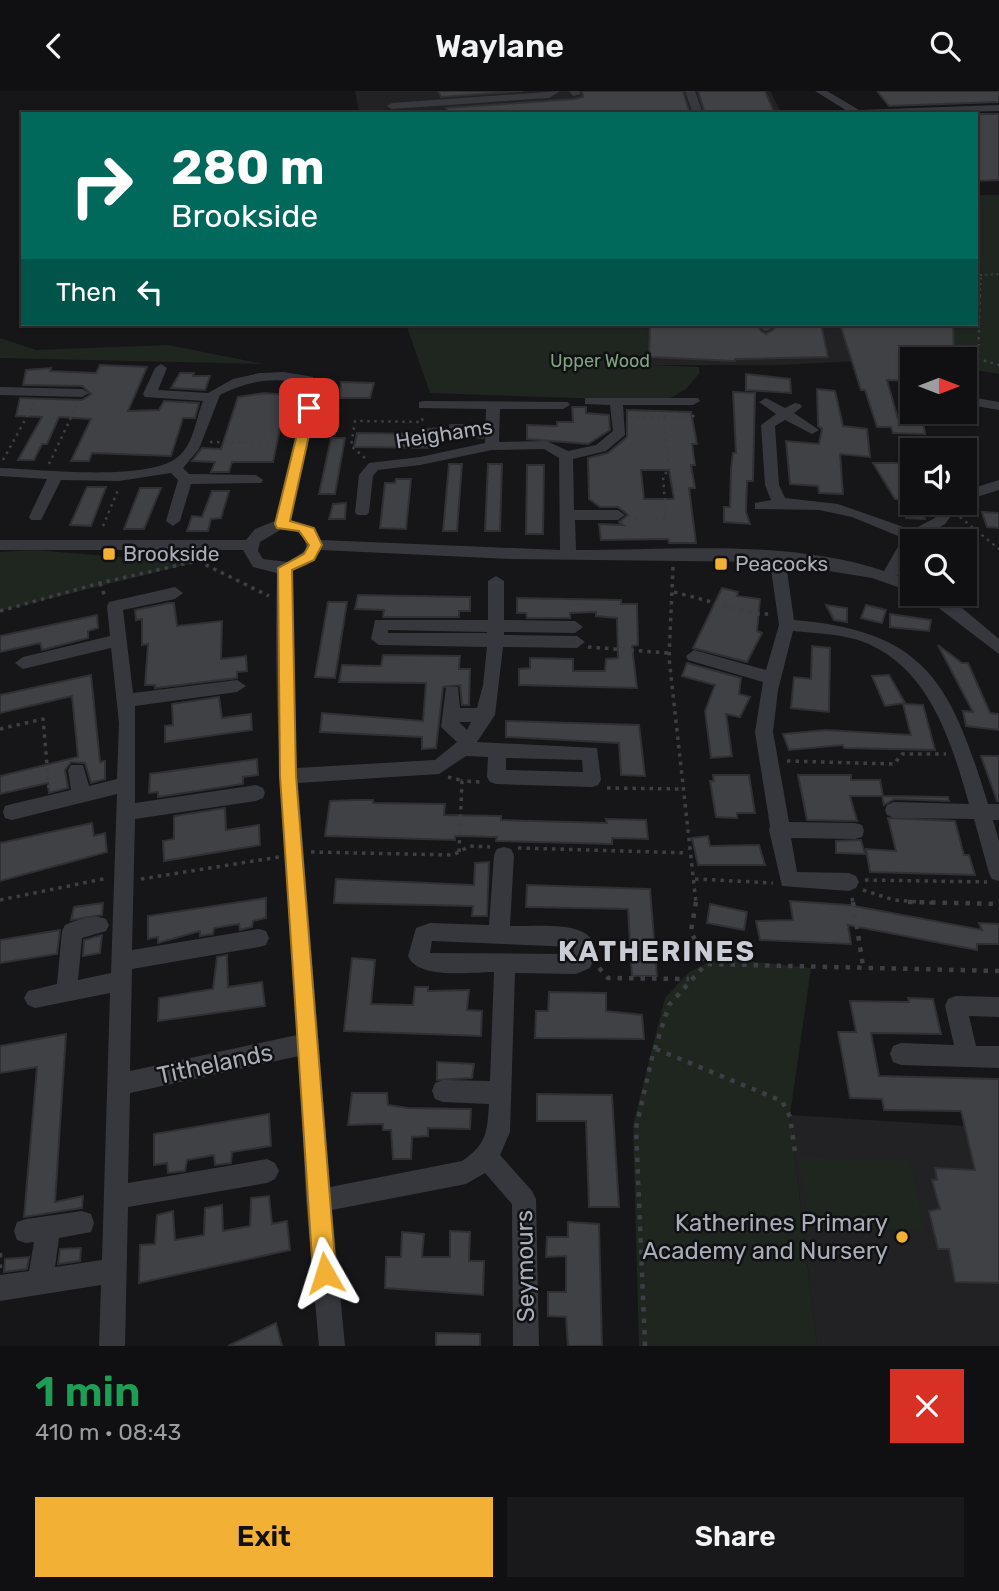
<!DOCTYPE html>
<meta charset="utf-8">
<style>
:root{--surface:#101012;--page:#19191b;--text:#f1f3f6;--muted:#9c9d9f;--line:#303032;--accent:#f2b134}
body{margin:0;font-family:Rubik,sans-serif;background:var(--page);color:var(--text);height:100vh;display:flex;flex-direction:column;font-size:26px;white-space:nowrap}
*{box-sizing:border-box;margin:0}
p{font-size:23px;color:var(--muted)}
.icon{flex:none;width:38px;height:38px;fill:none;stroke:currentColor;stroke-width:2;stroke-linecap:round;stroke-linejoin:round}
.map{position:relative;height:1255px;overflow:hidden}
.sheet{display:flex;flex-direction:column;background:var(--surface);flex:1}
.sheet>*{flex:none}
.guide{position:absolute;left:21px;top:21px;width:957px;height:214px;border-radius:0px;box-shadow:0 2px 5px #0004,0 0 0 2px var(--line);background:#00695c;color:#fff;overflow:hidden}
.needle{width:46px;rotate:90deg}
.buttons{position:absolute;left:900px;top:256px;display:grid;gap:14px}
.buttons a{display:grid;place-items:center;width:77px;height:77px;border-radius:0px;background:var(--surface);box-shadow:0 2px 5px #0004,0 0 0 2px var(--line);font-size:35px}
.pin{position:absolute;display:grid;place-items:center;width:60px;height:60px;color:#fff;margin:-30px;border-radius:14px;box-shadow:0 4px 10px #0006}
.me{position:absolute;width:77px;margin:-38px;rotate:354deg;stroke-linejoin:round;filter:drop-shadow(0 0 5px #0008)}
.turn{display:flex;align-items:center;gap:24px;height:147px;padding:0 35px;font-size:32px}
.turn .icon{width:91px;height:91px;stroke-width:2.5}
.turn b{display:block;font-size:49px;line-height:60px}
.then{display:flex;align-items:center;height:66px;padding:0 35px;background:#0003;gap:14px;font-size:26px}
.round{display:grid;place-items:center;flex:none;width:74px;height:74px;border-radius:0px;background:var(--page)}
.headline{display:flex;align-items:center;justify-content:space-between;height:119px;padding:0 35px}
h1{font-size:42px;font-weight:600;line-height:52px;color:#1e9e55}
.cta{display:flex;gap:14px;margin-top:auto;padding:14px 35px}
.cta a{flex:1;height:80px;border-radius:0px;background:var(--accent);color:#111;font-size:28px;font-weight:600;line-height:80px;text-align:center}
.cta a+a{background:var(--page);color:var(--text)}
header{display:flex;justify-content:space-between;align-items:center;height:91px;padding:0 35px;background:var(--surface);font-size:32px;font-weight:600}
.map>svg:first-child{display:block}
</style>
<header><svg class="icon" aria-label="back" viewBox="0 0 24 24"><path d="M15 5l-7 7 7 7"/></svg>Waylane<svg class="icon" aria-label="search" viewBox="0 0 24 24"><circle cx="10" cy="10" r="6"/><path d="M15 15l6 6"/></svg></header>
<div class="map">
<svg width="999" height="1255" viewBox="0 0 999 1255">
<rect width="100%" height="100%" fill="#161618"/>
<g fill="#222225">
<path d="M355,0H770L782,23L359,20Z"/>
<path d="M646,233H953L954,265L781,274H646Z"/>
<path d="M790,1024L999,1037V1255H817Z"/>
</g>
<g fill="#1e261f">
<path d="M977,104H999V283L964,277V268H954L953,233H976Z"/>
<path d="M406,233H646L647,274L699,276V283L686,298L665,310L430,302Z"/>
<path d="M0,247L36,259L168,254L264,273L0,267Z"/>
<path d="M34,459L193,472L0,520V461Z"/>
<path d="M717,867L811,877L790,1024L817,1255H639L633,1034L665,907L688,882Z"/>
<path d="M798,1066L910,1070L925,1139L810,1136Z"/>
</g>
<g fill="#404145" stroke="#303034" stroke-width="2" fill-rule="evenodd">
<path d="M438,0H523L441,6Z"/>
<path d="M582,0H683L690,23H449L446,17L574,8L583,6Z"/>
<path d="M698,0H765L775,23H705Z"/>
<path d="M877,0H999V11L889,15Z"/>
<path d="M976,23H999V89L976,90Z"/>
<path d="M650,233H757L761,240L766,243L774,238L775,233H821L828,266L735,268V270L649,266Z"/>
<path d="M840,233H953L954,265H912V290L887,289L898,328L923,329L925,343L893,342L891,336H877L865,299H861Z"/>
<path d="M100,274L147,276L128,320L159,319L164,310L199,312L195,327H183L171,365L92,362L89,370H71L91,328L59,326L47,353H42L34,369H18L42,326L16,325L20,307L82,309L91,303L82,295L23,294L26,279L51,277L50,280L96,282Z"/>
<path d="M180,282H194L193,285H210L205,299L171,297Z"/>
<path d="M746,283L790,288L791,302L746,299Z"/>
<path d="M341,291L374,292L370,307H340Z"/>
<path d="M817,298L835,300L843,335L867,338L870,366L840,363L843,403L819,402L818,395L790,393L786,350L819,353L822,338L818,335Z"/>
<path d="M733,301L755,302L753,390H747L746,421L750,433L724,431V416H730L731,378L733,362H736Z"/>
<path d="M264,302L287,304L273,371H232L229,381H211L215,371L192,370L202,357L221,358L238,306Z"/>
<path d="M572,316H586V322L609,324L610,339L588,353L527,348V334L557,335V331H573Z"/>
<path d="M627,319L691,321L697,353H692L695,374H691L695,397H689L696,452H669L668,448L601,449L599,433L623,434L619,431L628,424L618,416H600L589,408L588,367L608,362L627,346ZM641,379H669L674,408H644Z"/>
<path d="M450,334H483V347L450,343Z"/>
<path d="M444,337L438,357L354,356L357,342L426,343V338Z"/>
<path d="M331,347H345L335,403H319Z"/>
<path d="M873,372H912V409L895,408Z"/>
<path d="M449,373H462L457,440H443Z"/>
<path d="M488,373H502L500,440H485Z"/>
<path d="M527,374H544L543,443H526Z"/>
<path d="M396,388H411L406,438L380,437L385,392H395Z"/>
<path d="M87,396H106L91,435L70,434Z"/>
<path d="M140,397H161L144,438H124Z"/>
<path d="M212,400H229L221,427L211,428L208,440H187L192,425L202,426Z"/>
<path d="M346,412L345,428H329L333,413Z"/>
<path d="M903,412L921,413L925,428L906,427Z"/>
<path d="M982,421L999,422V437L987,436Z"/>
<path d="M722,497L738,501L737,505L760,508L757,540L762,542L747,571L693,557Z"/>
<path d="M358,504L470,506V520H459V526H383L384,519L355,518Z"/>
<path d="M517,507L621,509V513H637L638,554L632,555L637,597L519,594V578L530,577V567L573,568V580H605L606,568L618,567L617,527L596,525V521L570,522V527H527L526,522H517Z"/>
<path d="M328,511H347L335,587L315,586Z"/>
<path d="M169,512H174L177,535L222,530L221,568L246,565L247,580L237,581V587L155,597V594H145L148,553L142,554V528L136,529L135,519Z"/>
<path d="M826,514L847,517V531L834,529Z"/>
<path d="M866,514L886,519L882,532L861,527Z"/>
<path d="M890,523L931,529L929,540L890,536Z"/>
<path d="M97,524L98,537L88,540V547L42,559L40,552L0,561V545Z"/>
<path d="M938,554L962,572H968L990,622L999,623V639L966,635L963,620L973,621Z"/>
<path d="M812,555L830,557L829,621L791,617L794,586L811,588Z"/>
<path d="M383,564L460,565L459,578H470L469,614H462L460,594L443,596L436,657L422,658V646L320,641L322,622L423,630L426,592L339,591L342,574L381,575Z"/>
<path d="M687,572L741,587L739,603L750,606L740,626L726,623L732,665L711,667L705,620L715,594L682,585Z"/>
<path d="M91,584L100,671L105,670V688L91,692L85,672L71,671L65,679L68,697L49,702L48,692L0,703V685L78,666L72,605L0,622V604Z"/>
<path d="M889,584L905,612L885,615L872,585Z"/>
<path d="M219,606L222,627L251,623L252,639L165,651V635L173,634L172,613Z"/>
<path d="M903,613L923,614L935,659L844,657L843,654L789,659L783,643L825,639L911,644Z"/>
<path d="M506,630L639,634L645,685L621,684L619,652L506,646Z"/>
<path d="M981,665H999V710H997Z"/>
<path d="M257,668L258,684L243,686V693L158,706V701L149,702L150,683Z"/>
<path d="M713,684H749L755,722H737V727L716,726L710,690H714Z"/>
<path d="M798,684H851V689H880L883,705L948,706L949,710L894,708L884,714L882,705H850L857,730L807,729Z"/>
<path d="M355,709H373V712L445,713L444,724L501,725V729L607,732L606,728L646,729L648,748L612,747V753L496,750L497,746L455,745V749L325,745L330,710Z"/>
<path d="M225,717L226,739L259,734L260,754L164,770L163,750L174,748V725Z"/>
<path d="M888,727L955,730L964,764H969L975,784L870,781L866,758L896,760Z"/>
<path d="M92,732L94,745L105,742L107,761L0,790V752Z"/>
<path d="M708,745L710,755L759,754L765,774H698L692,747Z"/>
<path d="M861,749L865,763L836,762V750Z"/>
<path d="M489,771L487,825H472L473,815L334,812L336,788L474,794L475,772Z"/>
<path d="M527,794L650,798L657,885H632L628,818L526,816Z"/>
<path d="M266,807V827L253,830L252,836L240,839L239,833L214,837L213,843L200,845V840L158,852V846L148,848V825Z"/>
<path d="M790,810L849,814L982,839L979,832L999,833V853H977V859L848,834L851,853L760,849L756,830L793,829Z"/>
<path d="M103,812L102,824L71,829L74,816Z"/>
<path d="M710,813L747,821L744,839L707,832Z"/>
<path d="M60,839L57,863L0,872V849Z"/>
<path d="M102,844L100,862L83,865L84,849Z"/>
<path d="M227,864L228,896L262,891L265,915L158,930L159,907L213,898L217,866Z"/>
<path d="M352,867L375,869L371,913L413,914L415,896H428V900L469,899L467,919L482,920L481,945L344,940Z"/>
<path d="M549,901L606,902V920L642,924L644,948L535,947L536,920H548Z"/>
<path d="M908,907L933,908L941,943L871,942L879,985L999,988V1192L955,1191L949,1158H938L929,1120L940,1118L932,1089H937L935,1077L975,1079L961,1020L884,1019L882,1008L850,1007L838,941H856L850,910L909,911Z"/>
<path d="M66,943L55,1111L83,1105L82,1117L24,1126L37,976L0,982V955Z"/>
<path d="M437,971L474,973L472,987L437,989Z"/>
<path d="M352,1002H387L388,1014L408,1017L471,1018L470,1038L428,1037V1045L412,1046L411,1068H393L391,1039H383V1033L348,1034Z"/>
<path d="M537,1003L612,1004L619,1116H589L586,1030H537Z"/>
<path d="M269,1023L271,1055L232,1061L231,1072L215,1074L214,1064L187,1069L185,1080L168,1082L167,1072L154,1074V1043Z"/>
<path d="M269,1105L272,1133L287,1130L290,1159L139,1192L140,1154L155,1153L157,1124L173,1120L175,1149L204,1144L205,1117L222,1114L223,1140L250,1135L251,1107Z"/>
<path d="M568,1131L599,1133L602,1255H568L566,1226L548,1225V1201H566V1165L546,1166L547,1146H568Z"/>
<path d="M450,1140L470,1141L469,1170H484L483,1204L385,1197L386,1166H401L402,1141L424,1143L422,1166H450Z"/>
<path d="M81,1157L80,1170L58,1173L60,1158Z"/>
<path d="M29,1166L27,1178L4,1181L5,1168Z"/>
<path d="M276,1232L282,1255H228Z"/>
<path d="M436,1242L480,1243V1255H436Z"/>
</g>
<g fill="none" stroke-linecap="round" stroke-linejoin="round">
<g stroke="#3d3f44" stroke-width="2" stroke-dasharray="2 3.5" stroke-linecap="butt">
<path d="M976,173L981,184L999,183"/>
<path d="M980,205L981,184"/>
</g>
<g stroke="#3d3f44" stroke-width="2.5" stroke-dasharray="2.5 4.5" stroke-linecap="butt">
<path d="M980,204L978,268L999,274"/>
<path d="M664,325H696V322"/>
<path d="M210,351L278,352"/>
<path d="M365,367L351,355L355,330L422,331L423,323"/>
<path d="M3,369L35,311"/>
<path d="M49,373L77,314"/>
<path d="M960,426L999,458"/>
<path d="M628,429L666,428L663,385L669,379L664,326H631"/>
<path d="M103,435L118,399"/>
</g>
<g stroke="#3d3f44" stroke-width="3.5" stroke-dasharray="3.5 5" stroke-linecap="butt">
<path d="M198,470L269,505"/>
<path d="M673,476L669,567L696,812"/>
<path d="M100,492L105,506"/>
<path d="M674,501L757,523H770"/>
<path d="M0,520L100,492L197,470"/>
<path d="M588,556L669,562"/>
<path d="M0,638L43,628L49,697"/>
<path d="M787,670L894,673L902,663H946"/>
<path d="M448,686L464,690"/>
<path d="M607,697L682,698"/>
<path d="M518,757L688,762"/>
<path d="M311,761L453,764L470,755L490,756"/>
<path d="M459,761L462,690L480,691"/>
<path d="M141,788L279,766"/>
<path d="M695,788L773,792"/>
<path d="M865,789L987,791"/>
<path d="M863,799L894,809L932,812"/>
<path d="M852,807L853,812"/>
<path d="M0,809L108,787"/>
</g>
<g stroke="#3d3f44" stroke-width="4.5" stroke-dasharray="4.5 7" stroke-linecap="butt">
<path d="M696,811L691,840L706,873"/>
<path d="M853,811L863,875"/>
<path d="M908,811L999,813"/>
<path d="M599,877L608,887L689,888"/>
<path d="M656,958L782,1010L790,1026L795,1061"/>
<path d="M0,1162V1177"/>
<path d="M645,1255L636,1037L652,967L669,914L706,873L999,880"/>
</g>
<g fill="#37383d" fill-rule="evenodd">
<path d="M560,0L549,7L392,18L387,15L392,12Z"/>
<path d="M569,0H579L581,3L573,5Z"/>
<path d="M685,0H695L703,23H693Z"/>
<path d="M815,0H827L859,19L999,14V20L852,23Z"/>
<path d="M760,233H772L773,236L767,240L763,239Z"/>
<path d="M161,273L167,277L158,299L208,302L233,288L260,282L284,281L313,286L316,313L333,314L340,318L333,322L315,321L290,429L311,435L321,449L560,459L559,367L544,358L492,359L420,374L378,379L373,385L369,421L367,424H357L355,421L359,384L369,372L420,366L485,352L486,318L419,317V311L424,310L568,311L570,314L563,318H500L499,351L547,350L568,360L596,354L613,340L610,314L585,313V307H698L700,310L693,314H623L625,344L606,360L573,368L574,419H618L625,424L618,429H575L576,459C674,459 790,448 884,480L903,447L852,426L819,419L755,418V412L771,409L765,394L761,334L776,323L759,311L766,307L785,317L795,312L800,313L802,316L794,322L819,339L812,343L785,329L775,335L779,394L785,407L838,413L912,439L935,427L947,411H962L945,433L917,450H912V459L897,485L912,490V501L872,487L786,473L794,529C927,540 951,593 988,713H999V729H993L999,750V790L992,788L989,782L974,728L894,727L887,724L885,719L887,714L894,711L969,713C951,649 928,572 858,549C837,543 815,542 793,540L778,599L773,641L789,731L855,732L862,734L864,740L862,746L855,748L791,747L797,781L849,782L856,785L859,791L856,797L849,800L782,795L769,739L770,735L755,641L763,591L688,569L686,565L694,559L766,579L779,534L770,471L511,468L321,459L307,474L293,480L292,576L297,677L435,669L457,651L441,636L446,596H458L460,617H477L483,594L487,556L379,554L371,548L375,529H488V490L496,485L504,490V529L575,530L583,536L575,542L504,541V544L577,545L585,551L577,557L503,556L495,624L477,651L597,657L601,689L598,694L592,696L496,693L490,691L487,686L488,666L466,665L439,683L298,692L330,1096L462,1070C487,1053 487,1042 489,1013L443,1011L435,1008L432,1000L435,992L443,989L490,990L494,881C471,881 418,889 408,865L416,837L430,832L489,834L494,764L497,758L504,756L511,758L514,764L510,835C540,836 614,825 590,877L576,883L515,882L510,1041L500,1064L532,1100L536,1108L539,1255H513L512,1113L485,1082L466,1093L332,1119L345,1255H319L306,1110L299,965L130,1002L128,1092L267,1068L275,1072L279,1080L275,1088L267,1092L128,1116L125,1255H99L101,1194L0,1210V1184L29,1180L34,1151L26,1152L17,1149L14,1140L17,1131L26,1128L82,1120L91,1123L94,1132L91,1141L59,1147L55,1176L102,1169L110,902L35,917L28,914L24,907L28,900L57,893L62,840L65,834C77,829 94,823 106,828L109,834L106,840L82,847L78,889L111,882L117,703L12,729L5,727L3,721L5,715L12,713L71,699L68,679L71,674H83L89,695L117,688L119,632L111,557L23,578L15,572L23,566L110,545L107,515L109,511L175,496L183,502L175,508L123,519L133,602L237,589L246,595L237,601L135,615V712L256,694L263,697L265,702L263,707L256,710L135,728L132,859L259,838L266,840L269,847L266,854L259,856L132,878L130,980L297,944C288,790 272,637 277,482L253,476L243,459H0V449H246L255,438L275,430L302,317V292C273,286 246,290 220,304L199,358L183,377L189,383L256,384L263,389L261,392L191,393L180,430L173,435L166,430L178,389L171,382L119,390L61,389L41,429H31L29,426L47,388L0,385V377C39,378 153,392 180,364C194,351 196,327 203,310L145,306L143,303L155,277ZM282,438L295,440L305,446L306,459L288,471L263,468L258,460L260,451ZM388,539L487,541V542H388ZM459,631H471L467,639ZM506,667L582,669L583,681L506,679ZM432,850L574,856L573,863L430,862Z"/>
<path d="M0,296L82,298L89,302L82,306L0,304Z"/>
<path d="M964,305L999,311V319L964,313Z"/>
<path d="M912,309V317H904V311Z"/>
<path d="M999,389V399L964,410V400Z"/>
<path d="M919,502H941L949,506L999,548V563Z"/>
<path d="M956,905L999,906V926L969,925L976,955H999V977L901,974L893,971L890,963L893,955L901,952L954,954L945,915L948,908Z"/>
</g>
</g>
<path fill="#f2b134" stroke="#9d7322" stroke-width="2" d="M304,315L315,317L290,430L314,437L322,454L314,469L292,479L296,685L336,1182L333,1190L325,1194L317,1190L313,1182L280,685L278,477L304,463L309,454L299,440L277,437L275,433Z"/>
<g fill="#f2b134" stroke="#111113" stroke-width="2.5">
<rect x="102" y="456" width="14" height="14" rx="3.5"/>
<rect x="714" y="466" width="14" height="14" rx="3.5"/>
<circle cx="902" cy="1146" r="7"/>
</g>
<g text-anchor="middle" stroke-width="5" stroke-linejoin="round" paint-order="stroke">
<g font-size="18" fill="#7fa381" stroke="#111113">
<text x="600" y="276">Upper Wood</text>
</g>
<g font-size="21" fill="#a8adb8" stroke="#111113">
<text transform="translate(444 343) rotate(-9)" y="7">Heighams</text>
</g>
<g font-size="21" fill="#a8adb8" stroke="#111113" text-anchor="start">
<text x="123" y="470">Brookside</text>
<text x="735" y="480">Peacocks</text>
</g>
<g font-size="24" fill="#a8adb8" stroke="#111113">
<text transform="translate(215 973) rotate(-12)" y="8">Tithelands</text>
<text transform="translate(525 1175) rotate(-91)" y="8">Seymours</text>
</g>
<g font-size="24" fill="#a8adb8" stroke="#111113" text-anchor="end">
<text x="888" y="1140">Katherines Primary<tspan x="888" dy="28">Academy and Nursery</tspan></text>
</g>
<g font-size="28" font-weight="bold" letter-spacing="2" fill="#c9ccd4" stroke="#111113">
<text x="657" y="870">KATHERINES</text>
</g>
</g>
</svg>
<div class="buttons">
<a><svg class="needle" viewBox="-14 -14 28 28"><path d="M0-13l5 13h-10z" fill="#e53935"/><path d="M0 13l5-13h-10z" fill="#9c9d9f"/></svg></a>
<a><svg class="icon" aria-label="sound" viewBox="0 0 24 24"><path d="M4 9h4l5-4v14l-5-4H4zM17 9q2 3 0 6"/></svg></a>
<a><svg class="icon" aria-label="search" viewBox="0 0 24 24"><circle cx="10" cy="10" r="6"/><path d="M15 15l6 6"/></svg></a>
</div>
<div class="pin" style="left:309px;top:317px;background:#d93025"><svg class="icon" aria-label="arrive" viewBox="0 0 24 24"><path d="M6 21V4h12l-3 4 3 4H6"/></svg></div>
<svg class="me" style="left:325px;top:1182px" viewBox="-20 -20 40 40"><path d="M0-17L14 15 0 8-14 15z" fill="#f2b134" stroke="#fff" stroke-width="4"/></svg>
<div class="guide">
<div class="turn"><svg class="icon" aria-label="right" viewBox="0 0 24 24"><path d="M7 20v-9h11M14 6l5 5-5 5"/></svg><div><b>280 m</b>Brookside</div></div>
<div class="then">Then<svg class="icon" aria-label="left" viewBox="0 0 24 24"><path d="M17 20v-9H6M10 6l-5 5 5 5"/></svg></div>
</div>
</div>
<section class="sheet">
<div class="headline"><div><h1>1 min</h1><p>410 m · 08:43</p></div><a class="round" style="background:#d93025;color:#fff"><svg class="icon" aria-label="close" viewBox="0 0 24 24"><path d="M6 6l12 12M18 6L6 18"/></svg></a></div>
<div class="cta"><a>Exit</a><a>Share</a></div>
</section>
